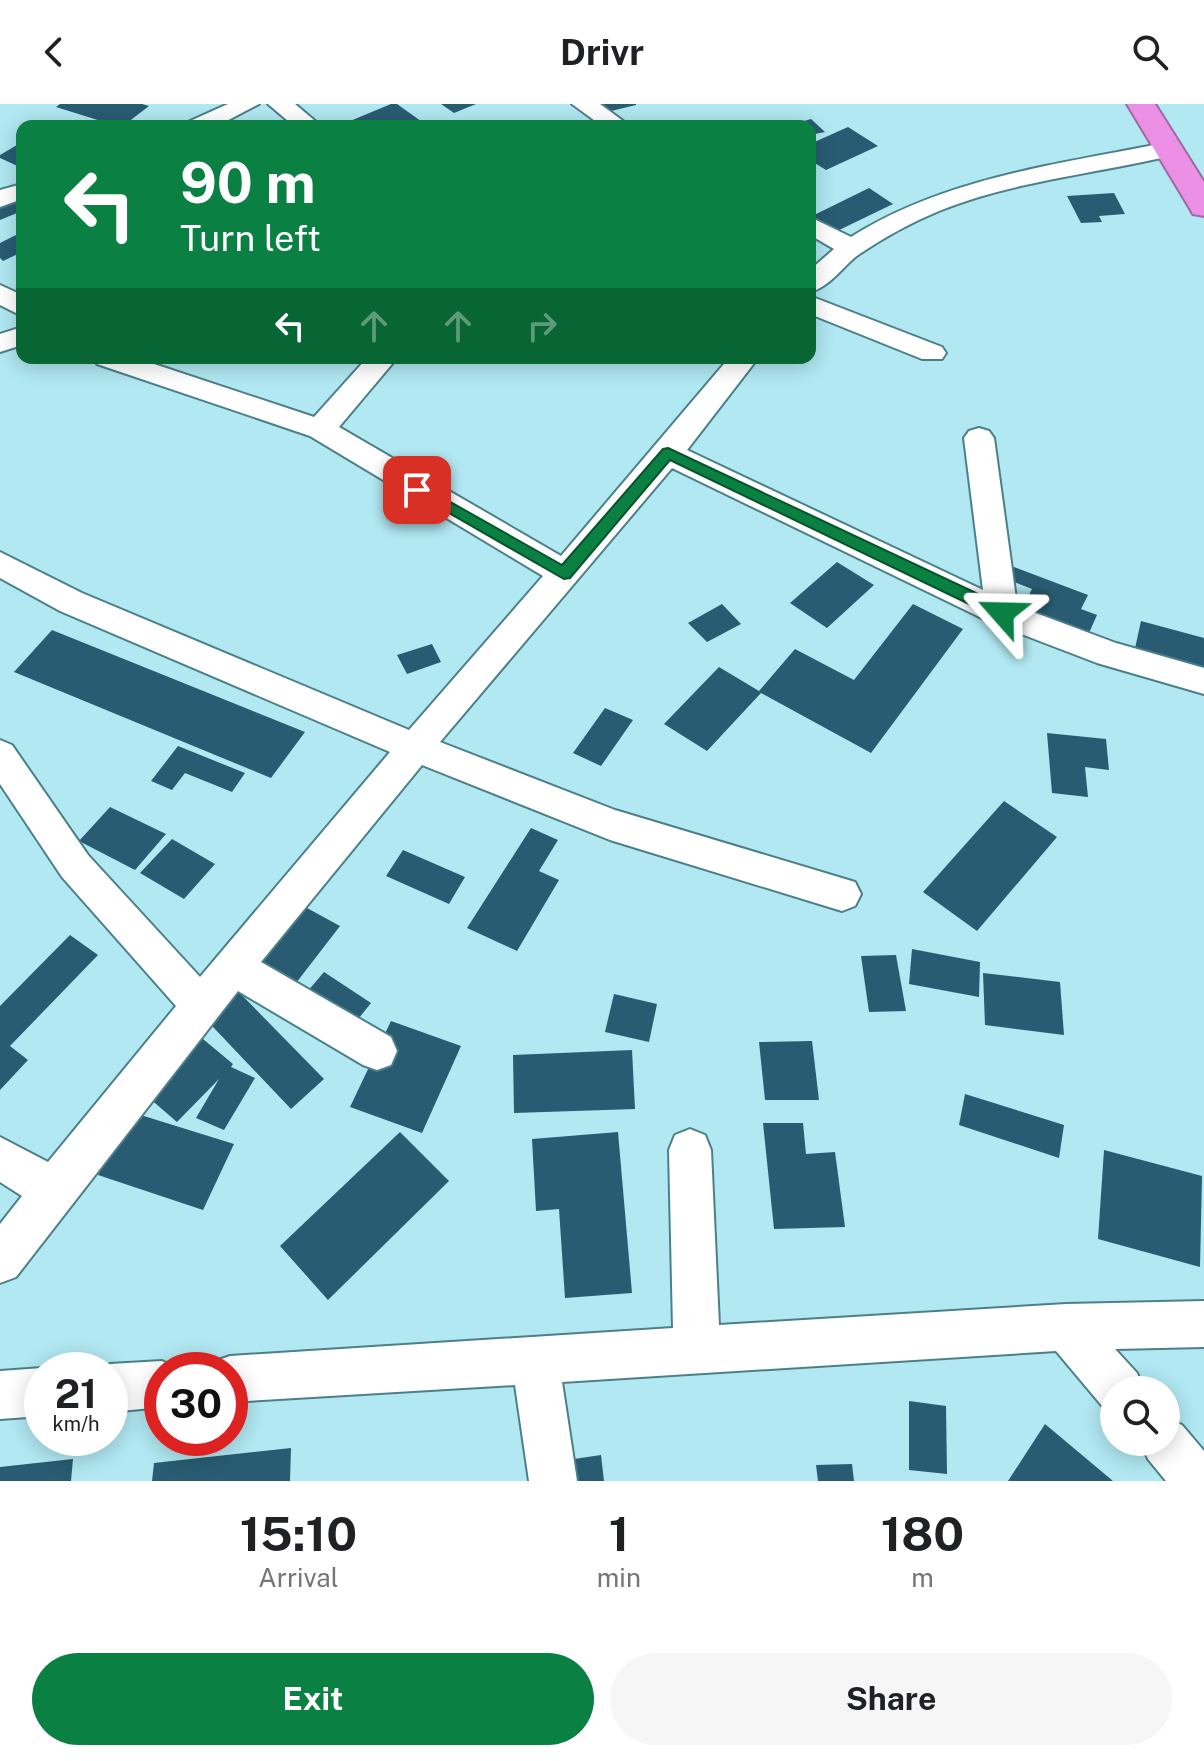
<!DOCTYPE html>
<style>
:root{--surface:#fff;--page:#f6f6f6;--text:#202124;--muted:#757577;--accent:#0b8043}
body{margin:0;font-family:"Public Sans",sans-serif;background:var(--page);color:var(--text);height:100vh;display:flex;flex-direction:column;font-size:30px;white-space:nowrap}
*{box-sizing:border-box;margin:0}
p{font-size:26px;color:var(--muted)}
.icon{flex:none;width:44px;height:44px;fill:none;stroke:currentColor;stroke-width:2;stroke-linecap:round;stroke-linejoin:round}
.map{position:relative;height:1377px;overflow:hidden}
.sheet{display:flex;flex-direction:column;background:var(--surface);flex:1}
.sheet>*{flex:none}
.top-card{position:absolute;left:16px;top:16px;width:800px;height:244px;border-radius:16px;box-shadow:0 4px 20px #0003;background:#0b8043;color:#fff;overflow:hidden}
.fabs{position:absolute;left:1100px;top:1272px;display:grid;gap:16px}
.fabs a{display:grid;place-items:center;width:80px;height:80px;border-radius:50%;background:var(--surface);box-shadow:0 4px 20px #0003;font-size:40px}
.speed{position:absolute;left:24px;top:1248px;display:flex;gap:16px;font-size:40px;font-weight:700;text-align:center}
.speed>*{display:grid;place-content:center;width:104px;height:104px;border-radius:50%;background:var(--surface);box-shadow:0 4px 20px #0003;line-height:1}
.speed small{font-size:20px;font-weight:400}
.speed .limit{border:12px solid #d22;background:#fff;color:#111}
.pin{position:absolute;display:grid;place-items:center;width:68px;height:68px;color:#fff;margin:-34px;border-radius:16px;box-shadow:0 4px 12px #0006}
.me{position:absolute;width:88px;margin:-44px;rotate:295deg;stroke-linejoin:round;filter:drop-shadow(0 0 6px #0008)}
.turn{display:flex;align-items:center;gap:28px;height:168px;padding:0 32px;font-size:36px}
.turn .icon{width:104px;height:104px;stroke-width:2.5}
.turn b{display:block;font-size:56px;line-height:68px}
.lanes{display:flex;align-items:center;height:76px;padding:0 32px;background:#0003;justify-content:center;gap:40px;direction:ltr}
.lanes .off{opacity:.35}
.eta{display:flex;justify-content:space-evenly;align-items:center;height:136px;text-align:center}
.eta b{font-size:48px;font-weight:700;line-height:56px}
.primary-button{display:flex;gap:16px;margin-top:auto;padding:16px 32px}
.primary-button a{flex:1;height:92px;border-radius:48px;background:var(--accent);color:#fff;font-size:32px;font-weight:700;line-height:92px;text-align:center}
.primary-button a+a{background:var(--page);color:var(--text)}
header{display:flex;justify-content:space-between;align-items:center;height:104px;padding:0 32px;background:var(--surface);font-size:36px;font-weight:700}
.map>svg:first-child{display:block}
</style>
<header><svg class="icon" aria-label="back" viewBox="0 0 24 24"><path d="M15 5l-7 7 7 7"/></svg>Drivr<svg class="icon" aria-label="search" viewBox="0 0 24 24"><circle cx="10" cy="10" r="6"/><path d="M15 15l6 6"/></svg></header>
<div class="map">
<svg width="1204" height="1377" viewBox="0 0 1204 1377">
<rect width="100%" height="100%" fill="#b1e8f2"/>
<g fill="#295c72">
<path d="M60,0H142L149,2L123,22H117L56,3Z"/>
<path d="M391,0H397L425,20L338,22Z"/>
<path d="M441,0H476L454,9Z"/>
<path d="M600,0H636V1L607,8Z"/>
<path d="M811,15L825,28L810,31V22H787Z"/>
<path d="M848,23L878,42L826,66L810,56V40Z"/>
<path d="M22,38V64L0,54V51Z"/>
<path d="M869,84L893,100L833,129L810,113Z"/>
<path d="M1114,89L1125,110L1099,112L1102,118L1081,119L1067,92Z"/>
<path d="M22,93V107L0,116V97Z"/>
<path d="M22,128V148L3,157L0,154V139Z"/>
<path d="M837,458L874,481L827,524L790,499Z"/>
<path d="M1001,458L1088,491L1081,505L1097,511L1084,540L1017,514L1032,485L1014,478L1001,503Z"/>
<path d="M722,500L741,520L707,538L688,519Z"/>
<path d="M913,500L963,525L871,649L761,589L707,647L664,620L719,563L759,587L795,545L854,576Z"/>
<path d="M1141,517L1204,534V580L1132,558Z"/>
<path d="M52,526L305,628L271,674L14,568Z"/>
<path d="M432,540L441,558L407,570L397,551Z"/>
<path d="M605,604L633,616L601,662L573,649Z"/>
<path d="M1047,629L1106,635L1109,666L1085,663L1088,693L1052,689Z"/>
<path d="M178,642L245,669L232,688L185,669L172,686L151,677Z"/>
<path d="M1004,697L1057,733L977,827L923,788Z"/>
<path d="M110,703L166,730L135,766L79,737Z"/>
<path d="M531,724L558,736L539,767L559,776L517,847L467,824Z"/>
<path d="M172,735L215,760L184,795L140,769Z"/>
<path d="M403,746L465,773L449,800L386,772Z"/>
<path d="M296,798L340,822L283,896L238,870Z"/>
<path d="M70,831L98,851L10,942L28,956L0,986V902Z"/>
<path d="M912,845L980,858L979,893L909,880Z"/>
<path d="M896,851L906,907L869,908L861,852Z"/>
<path d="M324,868L371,899L343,934L295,902Z"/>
<path d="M983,869L1060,878L1064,931L985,921Z"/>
<path d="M228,877L324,975L291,1005L195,904Z"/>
<path d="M614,890L657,900L649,938L605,928Z"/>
<path d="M391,917L461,942L422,1029L350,1003Z"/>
<path d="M191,925L233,960L231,963L255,974L224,1026L196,1014L219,975L177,1018L134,981Z"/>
<path d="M812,937L819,996H765L759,938Z"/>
<path d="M632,946L635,1005L514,1009L513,951Z"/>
<path d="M965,990L1064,1021L1059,1054L959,1021Z"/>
<path d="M131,1008L234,1040L203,1106L98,1071Z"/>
<path d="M763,1019H803L806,1050L835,1048L845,1123L774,1125Z"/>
<path d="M400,1028L449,1077L328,1196L280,1142Z"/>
<path d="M618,1028L632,1189L565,1194L559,1105L536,1107L532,1035Z"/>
<path d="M1104,1046L1202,1072L1200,1163L1098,1135Z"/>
<path d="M909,1297L946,1302L947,1370L909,1366Z"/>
<path d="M1045,1320L1113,1377H1008Z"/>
<path d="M291,1344L290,1377H152L154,1359Z"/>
<path d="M601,1351L604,1377H563L560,1357Z"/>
<path d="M73,1355L71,1377H0V1363Z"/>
<path d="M852,1360L854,1377H818L816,1361Z"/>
</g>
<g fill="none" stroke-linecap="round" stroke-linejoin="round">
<defs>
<g id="street">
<path d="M228,0H259L217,22H186L190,17Z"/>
<path d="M268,0H295L321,22H294Z"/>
<path d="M572,0H600L630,22H602Z"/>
<path d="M1169,38L1178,40L1181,45L1178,50C1098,70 1015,76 939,107C910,119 883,134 858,151C842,163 830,183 810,188V166L834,145L810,131V113L851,133C946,73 1060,60 1169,38Z"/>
<path d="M22,80V95L0,103V86Z"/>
<path d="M0,181L22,191V212L0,201Z"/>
<path d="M810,192L942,243L946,249L942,255H922L810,210Z"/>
<path d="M22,223V241L0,248V230Z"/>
<path d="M93,254H136L314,313L367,254H397L339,323L561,452L729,254H758L687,346L983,486L964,334L969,327L979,324L989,327L994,334L1017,502L1116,539L1204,564V590L1097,559L990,518L672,364L440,638L615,706L855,778L861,790L855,802L842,807L610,736L422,661L261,858L391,933L397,947L391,961L377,966L363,961L238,887L16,1173L0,1179V1120L22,1092L0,1078V1033L48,1058L176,902L62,773L0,680V636L12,641L88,751L200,873L390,648L60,507L0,474V448L82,489L409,626L543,472L310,332L97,260Z"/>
<path d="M690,1025L705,1031L711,1046L719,1221L1066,1200L1204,1197V1243L1115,1245L1137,1269L1144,1286H1114V1307L1103,1303L1056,1247L562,1278L577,1377H529L515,1281L230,1298V1266H210L213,1258L230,1252L673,1224L669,1046L675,1031Z"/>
<path d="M162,1257L180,1266H162V1303L110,1308V1266H97L110,1260Z"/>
<path d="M42,1264L46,1266H42V1312L0,1315V1267Z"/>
<path d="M1166,1314L1182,1321L1204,1347V1377H1166L1148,1355L1141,1338H1166Z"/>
</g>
<path id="highway" d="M1127,0H1155L1204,78V112L1193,110L1189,103Z"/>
</defs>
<use href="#street" stroke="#4c8089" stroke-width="4"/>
<use href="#highway" stroke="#9d6aa2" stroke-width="4"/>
<use href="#street" fill="#fff" fill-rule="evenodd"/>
<use href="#highway" fill="#eb90e5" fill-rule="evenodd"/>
</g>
<path fill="#0b8043" stroke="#07532c" stroke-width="2" d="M668,344L1008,504L1010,509L1002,515L996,513L670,356L570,474L564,475L409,386L417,380L422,382L562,461L663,345Z"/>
</svg>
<div class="fabs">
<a><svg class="icon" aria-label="search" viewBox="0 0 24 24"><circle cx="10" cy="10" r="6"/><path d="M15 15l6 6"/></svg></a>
</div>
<div class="speed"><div>21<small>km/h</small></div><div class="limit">30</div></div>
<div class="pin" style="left:417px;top:386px;background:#d93025"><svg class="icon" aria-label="arrive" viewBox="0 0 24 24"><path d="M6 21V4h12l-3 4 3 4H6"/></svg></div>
<svg class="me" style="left:1002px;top:509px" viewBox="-20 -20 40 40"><path d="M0-17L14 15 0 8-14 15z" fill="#0b8043" stroke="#fff" stroke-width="4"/></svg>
<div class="top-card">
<div class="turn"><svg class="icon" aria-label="left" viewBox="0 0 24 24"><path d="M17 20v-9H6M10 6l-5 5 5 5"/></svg><div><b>90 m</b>Turn left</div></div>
<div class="lanes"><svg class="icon" aria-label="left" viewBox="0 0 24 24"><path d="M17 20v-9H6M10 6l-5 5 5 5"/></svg><svg class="icon off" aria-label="ahead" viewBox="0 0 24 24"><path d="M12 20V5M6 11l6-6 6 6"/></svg><svg class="icon off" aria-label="ahead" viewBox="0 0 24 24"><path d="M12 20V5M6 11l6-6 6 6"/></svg><svg class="icon off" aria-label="right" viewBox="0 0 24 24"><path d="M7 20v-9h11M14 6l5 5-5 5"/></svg></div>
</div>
</div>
<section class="sheet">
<div class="eta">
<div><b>15:10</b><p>Arrival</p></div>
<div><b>1</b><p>min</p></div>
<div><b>180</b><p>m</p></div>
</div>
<div class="primary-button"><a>Exit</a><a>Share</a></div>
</section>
